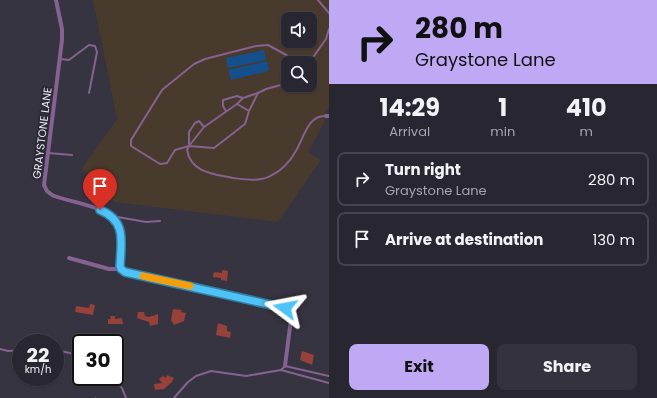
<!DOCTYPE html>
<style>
:root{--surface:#282731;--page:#34333d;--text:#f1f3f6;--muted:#a5a5ab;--line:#44444d;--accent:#bfa8f4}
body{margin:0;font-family:Poppins,sans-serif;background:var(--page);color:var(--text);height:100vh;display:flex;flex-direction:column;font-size:15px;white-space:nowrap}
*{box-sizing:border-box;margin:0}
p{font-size:13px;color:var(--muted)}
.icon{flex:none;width:22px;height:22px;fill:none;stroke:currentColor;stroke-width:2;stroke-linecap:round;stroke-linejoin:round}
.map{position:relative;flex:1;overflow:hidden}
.drawer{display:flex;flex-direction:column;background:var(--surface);width:328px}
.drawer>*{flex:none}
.top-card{background:#bfa8f4;color:#111;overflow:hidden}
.fabs{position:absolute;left:281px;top:12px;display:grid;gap:8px}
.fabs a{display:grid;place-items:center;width:36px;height:36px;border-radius:8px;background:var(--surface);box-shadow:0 1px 3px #0004,0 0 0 1px var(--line);font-size:20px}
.speed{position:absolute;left:12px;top:334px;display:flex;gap:8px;font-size:20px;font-weight:700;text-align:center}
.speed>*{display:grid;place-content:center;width:52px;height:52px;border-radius:50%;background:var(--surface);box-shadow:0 1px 3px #0004,0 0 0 1px var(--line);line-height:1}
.speed small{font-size:10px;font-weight:400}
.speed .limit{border:2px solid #111;border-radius:6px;background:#fff;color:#111}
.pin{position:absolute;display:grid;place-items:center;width:34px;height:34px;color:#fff;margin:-41px -17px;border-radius:50% 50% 50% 0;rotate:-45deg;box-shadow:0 0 4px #0007}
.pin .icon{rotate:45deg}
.me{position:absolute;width:44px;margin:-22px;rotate:283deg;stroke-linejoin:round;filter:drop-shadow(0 0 3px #0008)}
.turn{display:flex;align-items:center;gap:14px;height:84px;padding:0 20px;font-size:18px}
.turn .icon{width:52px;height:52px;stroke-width:2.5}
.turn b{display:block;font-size:28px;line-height:34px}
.eta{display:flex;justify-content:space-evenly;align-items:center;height:68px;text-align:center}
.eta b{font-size:24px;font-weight:700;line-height:28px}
.button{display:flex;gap:8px;margin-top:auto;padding:8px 20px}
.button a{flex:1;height:46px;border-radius:8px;background:var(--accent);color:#111;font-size:16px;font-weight:700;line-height:46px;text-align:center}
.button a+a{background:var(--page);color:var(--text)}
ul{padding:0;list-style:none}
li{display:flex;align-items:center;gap:12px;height:54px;margin:0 8px 6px;padding:0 12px;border:2px solid var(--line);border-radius:8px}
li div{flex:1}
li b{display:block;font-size:15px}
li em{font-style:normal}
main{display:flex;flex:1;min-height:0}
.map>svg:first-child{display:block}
</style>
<main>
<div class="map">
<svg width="329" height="398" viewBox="0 0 329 398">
<rect width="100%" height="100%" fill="#363441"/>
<path fill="#493a2e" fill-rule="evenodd" d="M93,0H329V108L324,112L326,114L325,121L308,152L321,160L278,222L114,202L82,168L117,119ZM288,19H310V41H288ZM288,63H310V85H288Z"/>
<g fill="#15508c">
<path d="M264,50L266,60L228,68L226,58Z"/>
<path d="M267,61L269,71L231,80L228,70Z"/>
</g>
<g fill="#964139">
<path d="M222,270L228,271L227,281L221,280V278L213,277L214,272L222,273Z"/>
<path d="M90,304L95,305L93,315L75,312L76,306L89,308Z"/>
<path d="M173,309L182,310L181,312L186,313L184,321L174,325L171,320Z"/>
<path d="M138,312H144L145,316L149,317L158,314V324L150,326L149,322L137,318Z"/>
<path d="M110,316H115V319L122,318L123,324H108V319H111Z"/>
<path d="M218,323L227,326V331L231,332L230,338L216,335Z"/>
<path d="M302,351L314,355L312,365L300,360Z"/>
<path d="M167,375L174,378L172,382L164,389L155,390L154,384L162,383L159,379L163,376L166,378Z"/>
</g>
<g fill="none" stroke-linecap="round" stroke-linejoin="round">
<path stroke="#817f8a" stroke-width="1" stroke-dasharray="2 2" stroke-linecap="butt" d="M95,398H96"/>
<g stroke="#85628f" stroke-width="2">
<path d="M318,0L329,13"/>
<path d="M60,59L69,60L89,45L95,46L97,52L89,93"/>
<path d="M309,63L326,39L329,29"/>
<path d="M288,83L266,89L258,93L249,111L245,124L214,148L189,146L187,150C191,173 214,174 233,178C242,179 252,181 261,179C266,179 276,173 280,170C285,166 291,159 294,154C303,142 307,114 326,116"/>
<path d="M258,93L243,98L237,104L204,127L189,146L175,150L167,163L160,164L131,146V140L162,90L194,64L205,59L256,46L268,45L301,63"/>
<path d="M237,104L249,111"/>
<path d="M226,111L223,106V100L237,96L243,98"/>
<path d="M189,144V132L195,123L199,121L204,127"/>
<path d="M48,153L72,155"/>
<path d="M112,216L146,222L160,221"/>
<path d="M0,349L8,351L21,350"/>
<path d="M55,350L70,353L81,358"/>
<path d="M281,370L285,366L329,376"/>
<path d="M111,377L122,388L126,398"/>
<path d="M174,398L188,382L196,376L211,371L246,376L281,370L329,383"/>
</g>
<g stroke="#85628f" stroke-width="4">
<path d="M56,0L62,29V40L44,185L47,191L52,195C75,205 116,204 121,235C123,246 118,258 121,269"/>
<path d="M326,116H329"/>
<path d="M69,258L109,269H121L125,272L285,308L289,312L291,319L285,366"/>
</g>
</g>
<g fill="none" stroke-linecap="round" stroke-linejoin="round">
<defs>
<path id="route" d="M100,210C127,221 121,242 120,266L121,269L125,272L285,308"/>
</defs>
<use href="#route" stroke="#337fa1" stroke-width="10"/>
<use href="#route" stroke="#4fc3f7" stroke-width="7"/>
<path stroke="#f59e0b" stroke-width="7" d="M143,276L190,286"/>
</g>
<g text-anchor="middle" stroke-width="4" stroke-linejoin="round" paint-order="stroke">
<g font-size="11" fill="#e9e8f0" stroke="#2c2a36">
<text transform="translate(42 133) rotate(-83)" y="4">GRAYSTONE LANE</text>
</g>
</g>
</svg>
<div class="fabs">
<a><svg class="icon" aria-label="sound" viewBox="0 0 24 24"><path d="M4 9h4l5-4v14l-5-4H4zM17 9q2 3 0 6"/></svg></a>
<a><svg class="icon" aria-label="search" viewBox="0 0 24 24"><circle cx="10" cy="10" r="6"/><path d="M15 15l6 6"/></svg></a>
</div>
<div class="speed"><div>22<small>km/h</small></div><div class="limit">30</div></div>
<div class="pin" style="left:100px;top:210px;background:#d93025"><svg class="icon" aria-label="arrive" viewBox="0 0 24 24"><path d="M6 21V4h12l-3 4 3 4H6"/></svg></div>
<svg class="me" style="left:285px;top:308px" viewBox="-20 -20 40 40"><path d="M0-17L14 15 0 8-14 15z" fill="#4fc3f7" stroke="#fff" stroke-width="4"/></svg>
</div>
<section class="drawer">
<div class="top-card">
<div class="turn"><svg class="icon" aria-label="right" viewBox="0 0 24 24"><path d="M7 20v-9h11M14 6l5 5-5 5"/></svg><div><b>280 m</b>Graystone Lane</div></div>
</div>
<div class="eta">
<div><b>14:29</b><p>Arrival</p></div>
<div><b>1</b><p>min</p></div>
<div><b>410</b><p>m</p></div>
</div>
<ul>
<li><svg class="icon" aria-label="right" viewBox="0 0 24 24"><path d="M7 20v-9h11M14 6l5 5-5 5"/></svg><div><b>Turn right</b><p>Graystone Lane</p></div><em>280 m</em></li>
<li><svg class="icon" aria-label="arrive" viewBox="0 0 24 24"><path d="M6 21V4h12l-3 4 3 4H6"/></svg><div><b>Arrive at destination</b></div><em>130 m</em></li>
</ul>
<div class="button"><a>Exit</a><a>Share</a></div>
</section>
</main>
